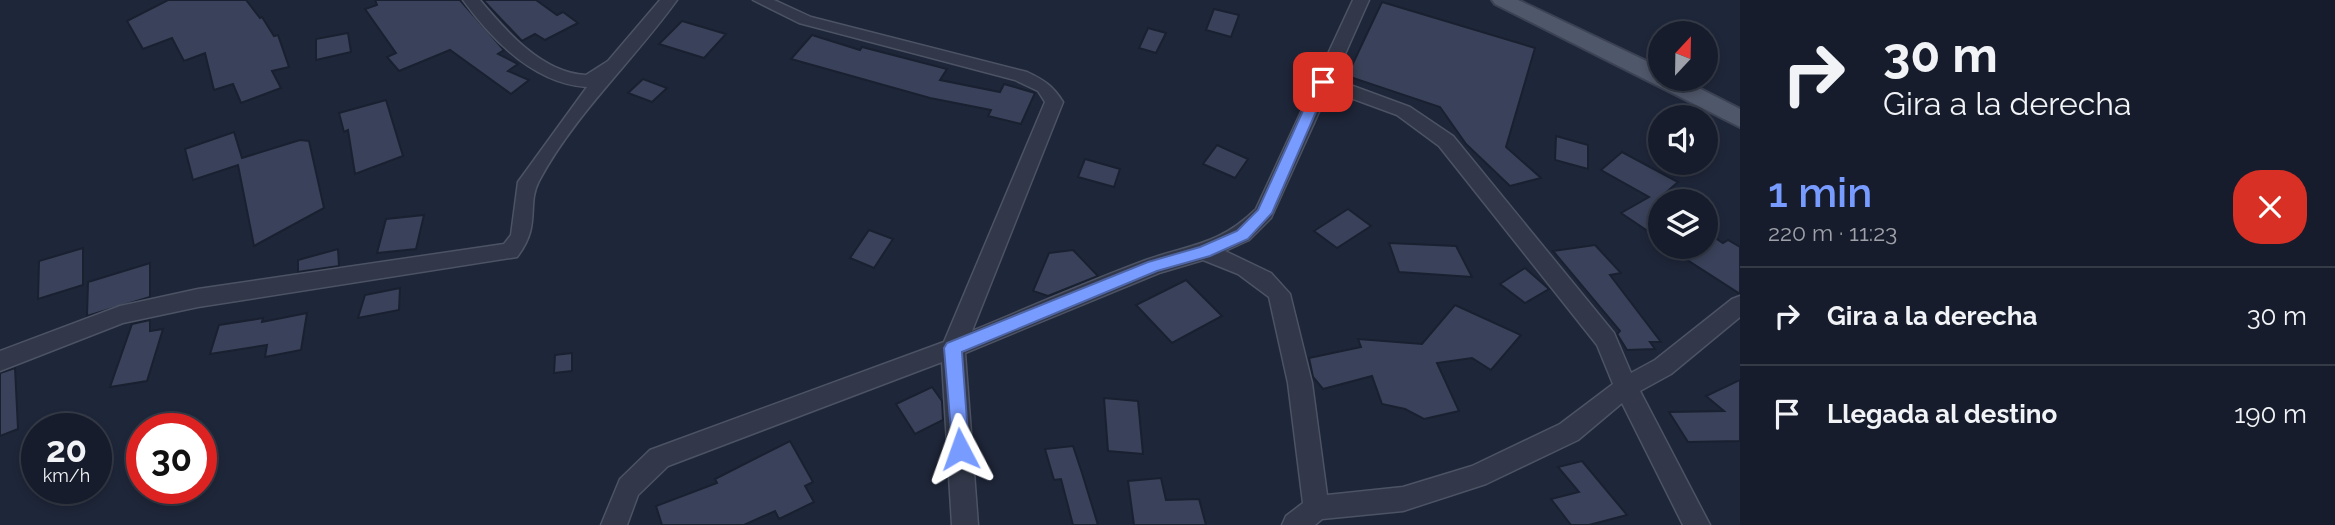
<!DOCTYPE html>
<html lang="es">
<meta charset="utf-8">
<style>
:root{--surface:#161c2b;--page:#1f2533;--text:#f1f3f6;--muted:#9ea1a9;--line:#353a47;--accent:#789bff}
body{margin:0;font-family:Raleway,sans-serif;background:var(--page);color:var(--text);height:100vh;display:flex;flex-direction:column;font-size:26px;white-space:nowrap}
*{box-sizing:border-box;margin:0}
p{font-size:23px;color:var(--muted)}
.icon{flex:none;width:38px;height:38px;fill:none;stroke:currentColor;stroke-width:2;stroke-linecap:round;stroke-linejoin:round}
.map{position:relative;flex:1;overflow:hidden}
.details{display:flex;flex-direction:column;background:var(--surface);width:595px}
.details>*{flex:none}
.top-card{background:#161c2b;color:var(--text);overflow:hidden}
.needle{width:46px;rotate:22deg}
.fabs{position:absolute;left:1648px;top:21px;display:grid;gap:14px}
.fabs a{display:grid;place-items:center;width:70px;height:70px;border-radius:50%;background:var(--surface);box-shadow:0 4px 10px #0003,0 0 0 2px var(--line);font-size:35px}
.speed{position:absolute;left:21px;top:413px;display:flex;gap:14px;font-size:35px;font-weight:700;text-align:center}
.speed>*{display:grid;place-content:center;width:91px;height:91px;border-radius:50%;background:var(--surface);box-shadow:0 4px 10px #0003,0 0 0 2px var(--line);line-height:1}
.speed small{font-size:18px;font-weight:400}
.speed .limit{border:10px solid #d22;background:#fff;color:#111}
.pin{position:absolute;display:grid;place-items:center;width:60px;height:60px;color:#fff;margin:-30px;border-radius:14px;box-shadow:0 4px 10px #0006}
.me{position:absolute;width:77px;margin:-38px;rotate:356deg;stroke-linejoin:round;filter:drop-shadow(0 0 5px #0008)}
.turn{display:flex;align-items:center;gap:24px;height:147px;padding:0 28px;font-size:32px}
.turn .icon{width:91px;height:91px;stroke-width:2.5}
.turn b{display:block;font-size:49px;line-height:60px}
.round{display:grid;place-items:center;flex:none;width:74px;height:74px;border-radius:28px;background:var(--page)}
.overview{display:flex;align-items:center;justify-content:space-between;height:119px;padding:0 28px}
h1{font-size:42px;font-weight:600;line-height:52px;color:var(--accent)}
ul{padding:0;list-style:none}
li{display:flex;align-items:center;gap:21px;height:98px;padding:0 28px;border-top:2px solid var(--line)}
li div{flex:1}
li b{display:block;font-size:26px}
li em{font-style:normal}
main{display:flex;flex:1;min-height:0}
.map>svg:first-child{display:block}
</style>
<main>
<div class="map">
<svg width="1740" height="525" viewBox="0 0 1740 525">
<rect width="100%" height="100%" fill="#1e2639"/>
<g fill="#39425a" stroke="#192030" stroke-width="2">
<path d="M168,0H246L260,18L262,17L274,36L278,35L289,67L272,71L281,88L241,103L233,84L214,90L205,53L184,61L172,38L143,49L127,21Z"/>
<path d="M375,0H460L504,50L498,54L518,64L508,71L529,80L511,94L450,50L399,71L387,57L396,53L365,9L377,5Z"/>
<path d="M483,0H536L557,15L563,12L578,23L545,40L535,34L522,41Z"/>
<path d="M1382,2L1535,48L1506,147L1541,178L1510,186L1466,144L1440,107L1347,76Z"/>
<path d="M1214,9L1239,15L1231,37L1206,30Z"/>
<path d="M682,21L726,34L704,58L659,44Z"/>
<path d="M1148,28L1166,33L1156,53L1139,48Z"/>
<path d="M348,33L351,52L316,60V39Z"/>
<path d="M812,35L860,50L862,47L947,69L940,80L1000,92L1004,84L1035,93L1021,124L988,116L991,110L930,98L791,59Z"/>
<path d="M643,79L667,88L652,102L628,93Z"/>
<path d="M386,100L403,156L355,174L348,130L344,132L339,113Z"/>
<path d="M234,132L242,158L300,140L309,141L324,208L254,246L238,165L193,180L185,149Z"/>
<path d="M1556,136L1588,145V169L1555,160Z"/>
<path d="M1217,145L1248,159L1235,178L1203,164Z"/>
<path d="M1622,152L1678,182L1661,197V240L1621,213L1649,197L1601,170Z"/>
<path d="M1085,159L1120,169L1114,187L1078,177Z"/>
<path d="M1348,209L1371,226L1337,248L1314,231Z"/>
<path d="M424,215L416,249L377,253L386,219Z"/>
<path d="M869,230L893,239L874,268L850,258Z"/>
<path d="M1706,232L1723,243L1728,240L1740,247V294L1667,247H1706Z"/>
<path d="M1389,243L1456,246L1472,277L1399,272Z"/>
<path d="M1595,245L1621,273L1610,275L1661,342H1650L1655,349L1627,350L1617,334L1620,331L1553,251Z"/>
<path d="M83,248V285L38,299L39,261Z"/>
<path d="M338,249L339,266L298,272V260Z"/>
<path d="M1073,250L1098,276L1048,296L1033,291L1049,253Z"/>
<path d="M150,263V297L87,316L88,282Z"/>
<path d="M1525,268L1549,289L1525,303L1500,284Z"/>
<path d="M1186,280L1222,316L1172,343L1136,305Z"/>
<path d="M400,288L399,310L358,318L365,295Z"/>
<path d="M1455,305L1521,335L1491,370L1472,358L1437,363L1459,411L1424,419L1405,409L1382,404L1372,376L1323,389L1313,377L1309,358L1361,347L1358,339L1422,344Z"/>
<path d="M307,313L301,350L265,357L267,345L210,354L219,325L263,318L262,322Z"/>
<path d="M150,320V331L163,329L147,381L110,387L132,324Z"/>
<path d="M572,353V371L554,373L555,355Z"/>
<path d="M15,368L18,429L0,436V373Z"/>
<path d="M1740,380V441L1688,442L1669,412L1724,411L1706,396Z"/>
<path d="M932,387L942,401L943,420L915,434L896,404Z"/>
<path d="M1104,398L1138,401L1143,454L1108,451Z"/>
<path d="M790,441L813,482L805,486L814,502L779,519L775,511L744,525H662L656,506L717,483L715,479Z"/>
<path d="M1073,446L1082,473L1098,525H1073L1061,479L1054,480L1045,449Z"/>
<path d="M1582,461L1627,515L1589,525H1571L1551,499L1579,492L1558,467Z"/>
<path d="M1161,478L1166,500L1199,499L1206,525H1134L1128,481Z"/>
</g>
<g fill="none" stroke-linecap="round" stroke-linejoin="round">
<defs>
<g id="minor">
<path d="M463,0H480C506,31 542,73 586,75L608,61L660,0H677C634,60 574,115 539,181C526,206 542,225 517,257L198,307L123,323L0,371V351L120,306L198,289L504,244L511,235L518,182L587,87C535,84 492,40 463,0Z"/>
<path d="M753,0H774L811,17L1027,72C1044,80 1053,86 1063,102L972,331C1030,307 1087,282 1146,260C1192,244 1219,245 1256,209L1353,0H1369L1334,79L1410,107L1453,136L1614,333L1631,373L1655,360L1732,299L1740,296V317L1671,374L1640,391L1710,525H1683L1622,403L1578,440L1486,484L1403,511L1322,519L1315,525H1282L1286,516L1303,503L1288,383L1269,297L1238,274L1203,260L1159,273L965,353L978,525H952L942,362L668,466L638,495L627,525H601L620,479L650,450L944,342L1045,102L1038,91L1015,80L799,23ZM1329,90L1397,115L1439,146L1597,345L1613,384L1560,424L1472,466L1403,487L1327,495L1312,383L1290,294L1271,273L1225,251L1249,240L1271,218Z"/>
</g>
<path id="major" d="M1492,0H1518L1661,68V79H1681L1740,109V127L1495,4Z"/>
</defs>
<use href="#minor" stroke="#4c5364" stroke-width="3"/>
<use href="#major" stroke="#3b4253" stroke-width="4"/>
<use href="#minor" fill="#323849" fill-rule="evenodd"/>
<use href="#major" fill="#4f576a" fill-rule="evenodd"/>
</g>
<path fill="#789bff" stroke="#4e65a6" stroke-width="2" d="M1323,77L1329,82L1272,213L1248,239L1210,256L1157,271L962,352L969,449L966,455H953L944,348L947,343L1148,262L1200,247L1237,231L1258,210L1316,82Z"/>
</svg>
<div class="fabs">
<a><svg class="needle" viewBox="-14 -14 28 28"><path d="M0-13l5 13h-10z" fill="#e53935"/><path d="M0 13l5-13h-10z" fill="#9ea1a9"/></svg></a>
<a><svg class="icon" aria-label="sound" viewBox="0 0 24 24"><path d="M4 9h4l5-4v14l-5-4H4zM17 9q2 3 0 6"/></svg></a>
<a><svg class="icon" aria-label="layers" viewBox="0 0 24 24"><path d="M12 4l9 5-9 5-9-5zM3 14l9 5 9-5"/></svg></a>
</div>
<div class="speed"><div>20<small>km/h</small></div><div class="limit">30</div></div>
<div class="pin" style="left:1323px;top:82px;background:#d93025"><svg class="icon" aria-label="arrive" viewBox="0 0 24 24"><path d="M6 21V4h12l-3 4 3 4H6"/></svg></div>
<svg class="me" style="left:960px;top:449px" viewBox="-20 -20 40 40"><path d="M0-17L14 15 0 8-14 15z" fill="#789bff" stroke="#fff" stroke-width="4"/></svg>
</div>
<section class="details">
<div class="top-card">
<div class="turn"><svg class="icon" aria-label="right" viewBox="0 0 24 24"><path d="M7 20v-9h11M14 6l5 5-5 5"/></svg><div><b>30 m</b>Gira a la derecha</div></div>
</div>
<div class="overview"><div><h1>1 min</h1><p>220 m · 11:23</p></div><a class="round" style="background:#d93025;color:#fff"><svg class="icon" aria-label="close" viewBox="0 0 24 24"><path d="M6 6l12 12M18 6L6 18"/></svg></a></div>
<ul>
<li><svg class="icon" aria-label="right" viewBox="0 0 24 24"><path d="M7 20v-9h11M14 6l5 5-5 5"/></svg><div><b>Gira a la derecha</b></div><em>30 m</em></li>
<li><svg class="icon" aria-label="arrive" viewBox="0 0 24 24"><path d="M6 21V4h12l-3 4 3 4H6"/></svg><div><b>Llegada al destino</b></div><em>190 m</em></li>
</ul>
</section>
</main>
